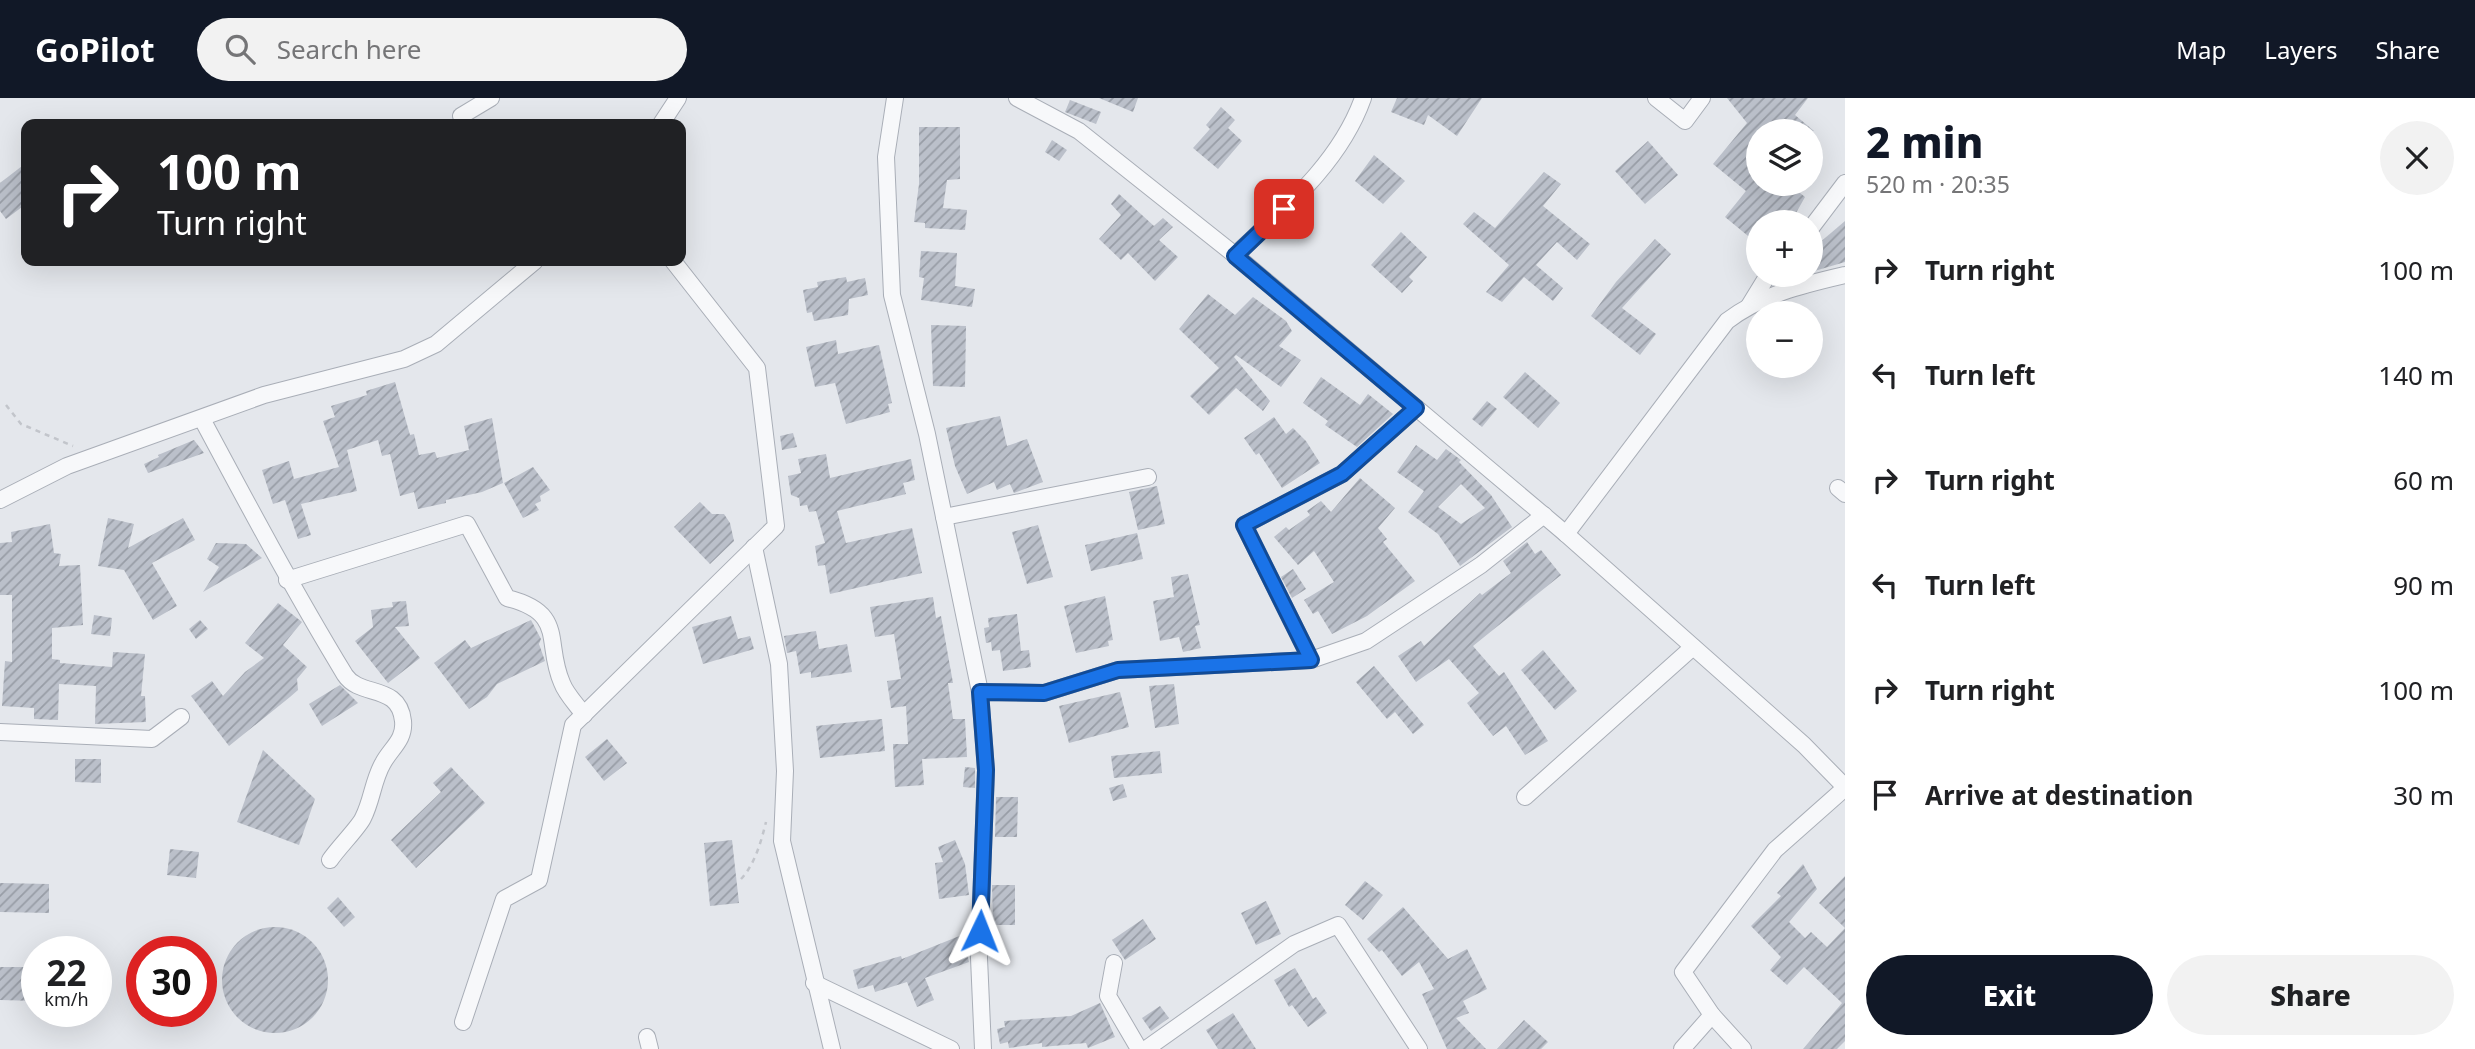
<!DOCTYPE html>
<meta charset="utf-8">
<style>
:root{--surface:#fff;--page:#f2f2f2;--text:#202124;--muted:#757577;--accent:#111827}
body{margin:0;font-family:"Noto Sans",sans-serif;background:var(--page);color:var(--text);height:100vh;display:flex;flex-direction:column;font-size:26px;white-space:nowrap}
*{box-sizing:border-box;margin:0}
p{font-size:23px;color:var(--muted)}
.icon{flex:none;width:38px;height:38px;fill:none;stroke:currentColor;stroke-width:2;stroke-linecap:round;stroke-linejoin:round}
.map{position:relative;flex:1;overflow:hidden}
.details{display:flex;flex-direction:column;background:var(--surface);width:630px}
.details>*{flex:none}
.hud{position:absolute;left:21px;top:21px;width:665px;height:147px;border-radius:14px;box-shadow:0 7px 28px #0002;background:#202124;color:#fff;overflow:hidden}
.controls{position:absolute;left:1746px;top:21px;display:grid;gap:14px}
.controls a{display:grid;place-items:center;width:77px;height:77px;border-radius:50%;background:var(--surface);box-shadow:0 7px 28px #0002;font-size:35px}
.speed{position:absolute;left:21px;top:838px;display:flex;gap:14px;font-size:35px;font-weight:700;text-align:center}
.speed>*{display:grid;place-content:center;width:91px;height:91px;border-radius:50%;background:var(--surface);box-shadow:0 7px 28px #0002;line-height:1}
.speed small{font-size:18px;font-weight:400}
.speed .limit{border:10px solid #d22;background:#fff;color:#111}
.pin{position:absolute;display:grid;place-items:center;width:60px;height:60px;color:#fff;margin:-30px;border-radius:14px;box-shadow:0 4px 10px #0006}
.me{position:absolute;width:77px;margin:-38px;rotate:2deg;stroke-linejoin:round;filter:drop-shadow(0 0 5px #0008)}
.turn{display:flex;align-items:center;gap:24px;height:147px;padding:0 21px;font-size:32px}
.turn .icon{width:91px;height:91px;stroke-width:2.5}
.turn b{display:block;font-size:49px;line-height:60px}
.round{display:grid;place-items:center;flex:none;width:74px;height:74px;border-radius:37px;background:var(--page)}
.head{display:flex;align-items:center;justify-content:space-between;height:119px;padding:0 21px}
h1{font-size:42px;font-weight:800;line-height:52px;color:var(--accent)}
.action{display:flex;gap:14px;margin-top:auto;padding:14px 21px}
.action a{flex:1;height:80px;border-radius:42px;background:var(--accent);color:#fff;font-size:28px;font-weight:800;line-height:80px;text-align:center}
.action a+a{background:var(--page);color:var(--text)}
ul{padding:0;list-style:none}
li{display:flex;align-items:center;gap:21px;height:105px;padding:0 21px}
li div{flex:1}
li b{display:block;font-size:26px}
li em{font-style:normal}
header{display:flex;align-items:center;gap:42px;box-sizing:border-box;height:98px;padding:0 35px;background:var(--accent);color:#fff}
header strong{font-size:33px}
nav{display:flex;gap:38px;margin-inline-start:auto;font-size:24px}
.search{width:490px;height:63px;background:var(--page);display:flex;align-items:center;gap:18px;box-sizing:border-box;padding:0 24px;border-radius:38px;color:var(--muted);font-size:26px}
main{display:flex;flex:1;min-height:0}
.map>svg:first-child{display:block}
</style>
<header>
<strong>GoPilot</strong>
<div class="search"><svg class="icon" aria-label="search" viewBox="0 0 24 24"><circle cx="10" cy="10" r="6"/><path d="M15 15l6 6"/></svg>Search here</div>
<nav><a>Map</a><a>Layers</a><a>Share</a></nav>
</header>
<main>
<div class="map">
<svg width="1845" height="951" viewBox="0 0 1845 951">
<defs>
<pattern id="building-hatch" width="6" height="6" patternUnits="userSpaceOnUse" patternTransform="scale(1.75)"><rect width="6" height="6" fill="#bbc0ca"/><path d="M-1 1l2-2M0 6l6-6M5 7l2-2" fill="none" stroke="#989da6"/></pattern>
</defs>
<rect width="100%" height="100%" fill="#e4e7ec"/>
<g fill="url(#building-hatch)" fill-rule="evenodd">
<path d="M1099,0H1138L1133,14Z"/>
<path d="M1397,0H1482L1457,38L1428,17L1424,27L1391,14Z"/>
<path d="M1727,0H1808L1795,17L1814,33H1759V86H1789L1805,99L1791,124H1759V147L1725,119L1746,93L1713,66L1747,25Z"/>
<path d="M1070,2L1101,14L1096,26L1065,14Z"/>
<path d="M1221,9L1235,22L1228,30L1242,43L1218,71L1193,50L1210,31L1206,27Z"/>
<path d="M919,29H960V81L947,82L943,110L967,112L965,132L925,130V125L914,124L919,86Z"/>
<path d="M1052,42L1067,52L1059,63L1045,54Z"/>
<path d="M1648,43L1678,77L1645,106L1615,73Z"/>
<path d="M1374,57L1405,83L1383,106L1355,83Z"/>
<path d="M26,65V106L6,121L0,113V85Z"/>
<path d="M1544,74L1561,86L1543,108L1590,146L1577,162L1557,144L1536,167L1563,190L1553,203L1524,179L1502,204L1486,194L1509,167L1463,126L1474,114L1495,130Z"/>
<path d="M1119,96L1154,128L1163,120L1173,129L1159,142L1178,159L1155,183L1128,155L1121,162L1099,141L1121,117L1111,106Z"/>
<path d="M1845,123V164L1811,174V152Z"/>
<path d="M1401,134L1427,159L1409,179L1413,183L1402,195L1371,167Z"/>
<path d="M1655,141L1671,156L1622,210L1656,236L1640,257L1591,218L1616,184Z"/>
<path d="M921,153L957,155L955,188L975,191L972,209L921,202L924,180L919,179Z"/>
<path d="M846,179L847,184L865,180L868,197L849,201L848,217L814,223L812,214L807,215L803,192L818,189L817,184Z"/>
<path d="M1208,196L1235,217L1253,199L1286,223L1292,233L1279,248L1301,262L1281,289L1236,257L1234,259L1270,303L1263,313L1236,290L1209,317L1190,298L1219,270L1179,231Z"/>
<path d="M931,227L966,228L965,289L933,288Z"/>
<path d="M836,242L838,256L879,247L892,305L888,306L890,314L846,326L835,285L815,289L806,249Z"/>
<path d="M1525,274L1560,305L1538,330L1503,299Z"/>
<path d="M1321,279L1360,307L1368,296L1393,316L1357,349L1325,327L1328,323L1303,305Z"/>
<path d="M395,284L410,337L414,336L419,357L435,354L437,360L469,352L464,328L492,320L503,385L482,394L446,402V405L418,411L414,394L400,398L390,356L382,358L378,342L347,352L357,393L301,406L311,437L298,441L285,402L273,406L262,372L289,363L294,381L339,369L323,323L335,319L331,308L367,297L366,293Z"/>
<path d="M1487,303L1497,311L1482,329L1472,321Z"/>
<path d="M1000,318L1007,348L1027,341L1043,384L1014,395L1010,386L997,392L994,384L967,396L955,368L946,330Z"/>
<path d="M1274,319L1286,336L1293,330L1306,343L1320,365L1282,390L1259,355L1256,357L1244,340Z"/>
<path d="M793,335L797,349L782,352L780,338Z"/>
<path d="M194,342L204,355L148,375L144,366L159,359L158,357Z"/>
<path d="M1416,347L1437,362L1446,351L1461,362L1459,364L1491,397L1512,429L1460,468L1438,436L1408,414L1424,393L1397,374ZM1461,386L1485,410L1461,426L1438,409Z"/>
<path d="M826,356L830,380L911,361L915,382L903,385L906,396L837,413L846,445L912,430L922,475L830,496L825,467L818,468L815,448L825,445L816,413L809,414L807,407L800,408L799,400L791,397L788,378L801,375L798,361Z"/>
<path d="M533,369L550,392L540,398L541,403L535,406L539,412L523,420L504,385Z"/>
<path d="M1360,380L1395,410L1378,430L1387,441L1383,444L1415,483L1367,518L1332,536L1318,513L1313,516L1304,502L1334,484L1314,453L1298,467L1274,439L1286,429L1289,432L1310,417L1307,413L1321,403L1331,414Z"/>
<path d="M1157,388L1165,426L1138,432L1129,394Z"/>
<path d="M700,404L712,416H724L730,425L734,443L710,466L674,429Z"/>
<path d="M108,420L134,426L128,450L183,420L195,442L152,465L177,508L153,522L124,472L98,468Z"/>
<path d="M50,426L54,455L61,456L59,468L80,467L83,527L52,530V561L60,562V565L112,569L113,554L145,556L141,598H145L146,624L95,626L96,588L59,586L58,622L34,621V610L2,608L5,563L12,564V497H0V445L12,444L11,434Z"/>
<path d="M1038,427L1053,479L1027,486L1012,434Z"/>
<path d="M1137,435L1143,461L1091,473L1085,447Z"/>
<path d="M1527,444L1535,456L1541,452L1561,477L1473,548L1499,578L1504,574L1548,643L1525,657L1506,628L1493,638L1467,605L1479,595L1449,561L1416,584L1398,558L1421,543L1424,548L1480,495L1482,497L1511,475L1503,463Z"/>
<path d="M216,445L246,446L262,460L203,494L219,469L207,461Z"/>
<path d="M1293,471L1306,491L1292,500L1281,479Z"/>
<path d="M1188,476L1200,527L1195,528L1201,550L1183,554L1179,539L1160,543L1153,503L1174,499L1171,479Z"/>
<path d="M1105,498L1113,542L1108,543L1109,548L1076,555L1064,508Z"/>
<path d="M933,499L936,520L941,518L953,585H948L953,621H965L967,659L922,661L924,687L895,689L893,646H908L906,608L891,610L887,583L901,581L894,536L875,539L870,509Z"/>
<path d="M406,503L409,528L395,529L420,560L388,585L355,543L373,529L371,512L393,509L392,504Z"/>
<path d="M278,505L302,524L283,547L307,569L297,581L298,592L290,599L229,648L191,598L212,583L223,598L245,574L264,560L245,545Z"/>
<path d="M1017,516L1021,553L1029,552L1031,569L1003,573L1000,552L992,553L991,544L986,545L984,530L989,529L988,520Z"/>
<path d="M94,517L112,520L110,538L91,536Z"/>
<path d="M731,518L738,541L750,538L754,551L703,566L692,529Z"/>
<path d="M200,522L208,531L196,541L189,531Z"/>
<path d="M531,522L541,541L539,546L545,563L497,586L487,599L469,611L434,565L465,542L471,550Z"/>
<path d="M816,533L819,551L847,546L852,574L811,580V574L800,576L796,553L787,555L784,538Z"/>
<path d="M1543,552L1577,593L1555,612L1521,572Z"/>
<path d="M1374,568L1424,627L1413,636L1395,614L1387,621L1356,584Z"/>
<path d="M1174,586L1179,626L1155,630L1149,588Z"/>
<path d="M340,587L358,605L322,628L309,606Z"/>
<path d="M1120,594L1129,629L1069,645L1059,608Z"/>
<path d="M882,621L885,653L820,660L816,628Z"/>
<path d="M607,641L627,665L604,683L585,659Z"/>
<path d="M263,652L315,701L299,747L237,724Z"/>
<path d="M1160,653L1162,675L1114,680L1111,658Z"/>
<path d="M75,661H101V685L75,684Z"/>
<path d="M451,669L485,705L416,770L391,742L441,694L433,685Z"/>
<path d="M965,669L975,670V690L963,689Z"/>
<path d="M1123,686L1127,699L1113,703L1109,690Z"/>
<path d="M996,699H1018L1017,739H995Z"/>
<path d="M732,742L739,805L710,808L704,745Z"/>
<path d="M955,742L965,766L969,797L939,801L935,765L943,764L938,749Z"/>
<path d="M170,751L199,754L196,780L167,777Z"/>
<path d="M1803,766L1817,791L1789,824L1805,840L1811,834L1827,849L1845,830L1819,805L1845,778V943L1837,951H1803L1842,905L1804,869L1787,887L1770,872L1781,859L1751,828L1781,798L1777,795Z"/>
<path d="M1365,783L1383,797L1363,822L1345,807Z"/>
<path d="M0,785L49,786V815L0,814Z"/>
<path d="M992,787H1015V827H993Z"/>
<path d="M338,799L355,819L344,829L327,810Z"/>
<path d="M1266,803L1281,836L1256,847L1241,815Z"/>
<path d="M1403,809L1448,861L1467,851L1487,891L1463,903L1469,915L1456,920L1486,951H1447L1422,896L1434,891L1419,864L1402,878L1382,852L1379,854L1367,841Z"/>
<path d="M1143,821L1156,841L1125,862L1112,842Z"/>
<circle cx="275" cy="882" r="53"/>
<path d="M962,837L969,864L925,880L934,902L917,909L907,884L875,894L873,887L858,891L853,872L901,858L902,861Z"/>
<path d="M0,869H37V903L0,902Z"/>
<path d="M1295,870L1313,901L1316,899L1327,915L1308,929L1292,907L1289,909L1274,882Z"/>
<path d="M1100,905L1115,939L1088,950L1086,945L1042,949V945L1009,950L1008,944L1000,946L997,931L1005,929L1004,923L1071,918Z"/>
<path d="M1160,908L1169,920L1151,933L1142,920Z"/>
<path d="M1233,915L1256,951H1218L1206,932Z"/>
<path d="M1524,922L1548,944L1541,951H1497Z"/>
</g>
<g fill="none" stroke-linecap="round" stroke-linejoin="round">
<defs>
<g id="minor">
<path d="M895,0L886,59L892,197L927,336L980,594L1044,595L1118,572L1311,562L1366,543L1481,467L1544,417"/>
<path d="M1017,0L1079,33L1235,157L1566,436L1804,647L1845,689"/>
<path d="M1656,0L1685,23L1702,0"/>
<path d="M461,18L491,0"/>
<path d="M661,26L678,0"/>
<path d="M1811,130L1845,85"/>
<path d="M1235,157C1284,111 1340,65 1363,0"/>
<path d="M1749,208L1768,177"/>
<path d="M202,321C248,407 294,493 345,577C360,600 399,585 403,623C405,642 391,650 383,665C373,682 372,703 363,720C359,729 338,750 330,762"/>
<path d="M1838,390L1845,396"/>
<path d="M0,402L67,368L264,297L404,261L436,246L535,163"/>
<path d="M944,419L1148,379"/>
<path d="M1566,436L1727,223C1763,196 1802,187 1845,177"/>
<path d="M754,449L779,566L785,673L782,743L832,951"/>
<path d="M287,482L467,426L507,500C567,515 544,544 562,585C566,596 577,607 584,617"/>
<path d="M1311,562L1244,427L1342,376L1416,310"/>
<path d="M980,594L986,672L979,860L983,951"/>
<path d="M0,634L152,641L181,619"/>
<path d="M1525,699L1693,549"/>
<path d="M1114,865L1108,898L1139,951"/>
<path d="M814,885L951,951"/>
<path d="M1712,917L1743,951"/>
<path d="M463,924L504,801L539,782L573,627L776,428L757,270L673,163"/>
<path d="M647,939L650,951"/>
<path d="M1146,951L1294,846L1338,827L1419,951"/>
<path d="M1682,951L1712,917L1683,874L1775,752L1845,690"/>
</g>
</defs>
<use href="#minor" stroke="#a9aeb7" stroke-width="18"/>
<g stroke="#c2c5cb" stroke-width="2.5" stroke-dasharray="5 5" stroke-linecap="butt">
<path d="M6,307L21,326L73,348"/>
<path d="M741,781C755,766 761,744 766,724"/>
</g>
<use href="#minor" stroke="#f7f8fa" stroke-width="16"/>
</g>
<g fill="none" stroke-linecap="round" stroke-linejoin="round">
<defs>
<path id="route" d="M980,833L986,672L980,594L1044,595L1118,572L1311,562L1244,427L1342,376L1416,310L1235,158L1284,111"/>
</defs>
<use href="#route" stroke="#114b97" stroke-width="18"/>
<use href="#route" stroke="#1a73e8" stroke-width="12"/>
</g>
</svg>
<div class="controls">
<a><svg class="icon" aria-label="layers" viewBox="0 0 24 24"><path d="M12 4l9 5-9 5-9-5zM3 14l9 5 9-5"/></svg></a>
<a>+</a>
<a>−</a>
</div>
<div class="speed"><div>22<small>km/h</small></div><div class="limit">30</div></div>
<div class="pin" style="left:1284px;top:111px;background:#d93025"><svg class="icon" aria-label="arrive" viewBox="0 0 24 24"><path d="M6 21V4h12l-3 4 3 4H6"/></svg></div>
<svg class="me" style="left:980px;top:833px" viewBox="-20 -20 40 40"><path d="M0-17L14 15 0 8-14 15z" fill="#1a73e8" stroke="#fff" stroke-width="4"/></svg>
<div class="hud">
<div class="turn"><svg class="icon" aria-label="right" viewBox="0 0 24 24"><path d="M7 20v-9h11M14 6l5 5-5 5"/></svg><div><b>100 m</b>Turn right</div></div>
</div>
</div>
<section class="details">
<div class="head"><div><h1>2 min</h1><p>520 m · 20:35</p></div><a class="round"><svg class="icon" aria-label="close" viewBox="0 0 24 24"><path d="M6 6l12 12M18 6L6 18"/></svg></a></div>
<ul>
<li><svg class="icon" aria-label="right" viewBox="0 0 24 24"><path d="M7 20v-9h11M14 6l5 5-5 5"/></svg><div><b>Turn right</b></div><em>100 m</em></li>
<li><svg class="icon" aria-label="left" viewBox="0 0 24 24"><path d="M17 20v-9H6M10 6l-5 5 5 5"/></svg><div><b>Turn left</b></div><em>140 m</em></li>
<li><svg class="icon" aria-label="right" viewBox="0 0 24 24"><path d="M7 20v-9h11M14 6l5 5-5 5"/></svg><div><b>Turn right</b></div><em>60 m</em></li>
<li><svg class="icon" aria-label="left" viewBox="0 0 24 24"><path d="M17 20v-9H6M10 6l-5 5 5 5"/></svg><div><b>Turn left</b></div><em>90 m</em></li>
<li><svg class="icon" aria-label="right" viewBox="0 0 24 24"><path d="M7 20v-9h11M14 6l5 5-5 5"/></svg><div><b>Turn right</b></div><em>100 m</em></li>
<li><svg class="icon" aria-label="arrive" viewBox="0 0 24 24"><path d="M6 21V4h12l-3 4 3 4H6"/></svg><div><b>Arrive at destination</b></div><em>30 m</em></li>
</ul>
<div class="action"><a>Exit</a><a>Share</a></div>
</section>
</main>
